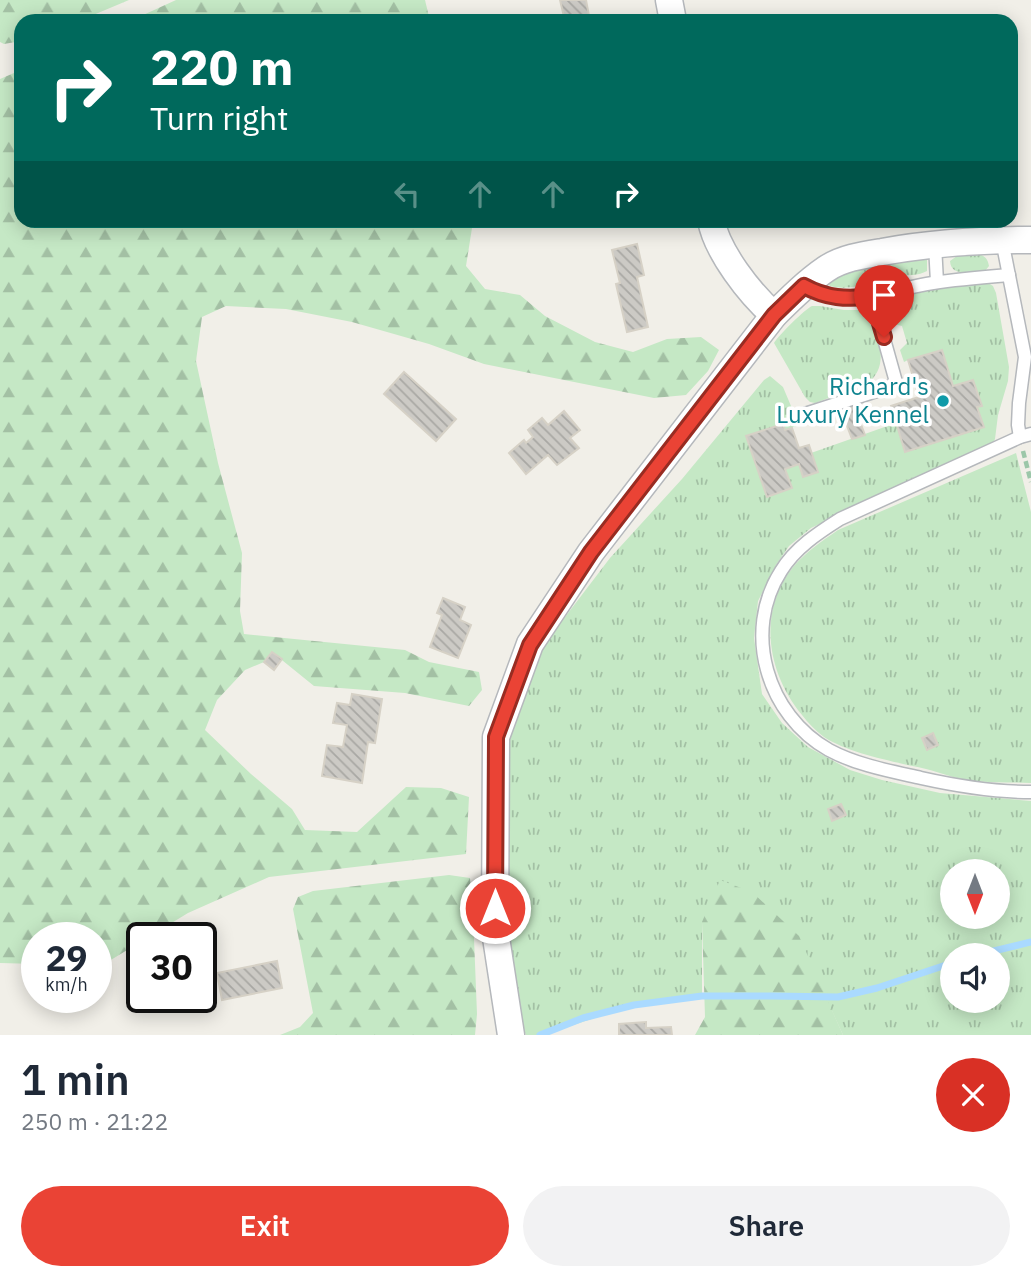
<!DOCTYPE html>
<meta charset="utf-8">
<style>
:root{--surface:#fff;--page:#f2f2f3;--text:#1f2937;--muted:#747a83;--accent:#ea4335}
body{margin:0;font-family:"IBM Plex Sans",sans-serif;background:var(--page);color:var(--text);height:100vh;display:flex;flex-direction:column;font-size:26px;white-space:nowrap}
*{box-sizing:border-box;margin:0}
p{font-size:23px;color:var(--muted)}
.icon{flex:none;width:38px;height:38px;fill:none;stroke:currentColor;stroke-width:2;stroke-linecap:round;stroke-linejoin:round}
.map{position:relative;height:1035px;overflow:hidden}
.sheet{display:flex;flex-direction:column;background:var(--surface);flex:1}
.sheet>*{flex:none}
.guide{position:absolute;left:14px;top:14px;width:1004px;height:214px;border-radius:21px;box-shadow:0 4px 18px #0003;background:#00695c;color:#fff;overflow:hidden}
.needle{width:46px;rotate:180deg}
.controls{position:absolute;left:940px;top:859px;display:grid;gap:14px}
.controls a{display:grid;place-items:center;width:70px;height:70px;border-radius:50%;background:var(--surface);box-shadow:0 4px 18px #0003;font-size:35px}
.speed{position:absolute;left:21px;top:922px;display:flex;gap:14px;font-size:35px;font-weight:700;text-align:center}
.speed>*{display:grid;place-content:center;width:91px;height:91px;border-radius:50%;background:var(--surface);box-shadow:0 4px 18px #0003;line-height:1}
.speed small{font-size:18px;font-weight:400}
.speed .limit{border:4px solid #111;border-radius:10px;background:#fff;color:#111}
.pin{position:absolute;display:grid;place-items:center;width:60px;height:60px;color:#fff;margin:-72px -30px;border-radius:50% 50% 50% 0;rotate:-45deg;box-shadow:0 0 7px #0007}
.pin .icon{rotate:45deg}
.me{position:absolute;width:77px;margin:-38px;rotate:0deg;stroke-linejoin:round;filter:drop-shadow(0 0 5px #0008)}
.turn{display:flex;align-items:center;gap:24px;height:147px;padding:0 21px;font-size:32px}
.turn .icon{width:91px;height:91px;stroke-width:2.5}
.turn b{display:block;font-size:49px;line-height:60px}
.lanes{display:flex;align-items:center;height:66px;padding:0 21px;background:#0003;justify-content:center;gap:35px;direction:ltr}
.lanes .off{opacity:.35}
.round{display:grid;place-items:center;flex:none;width:74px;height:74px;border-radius:37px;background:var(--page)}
.overview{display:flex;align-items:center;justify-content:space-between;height:119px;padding:0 21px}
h1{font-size:42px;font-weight:600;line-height:52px}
.cta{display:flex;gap:14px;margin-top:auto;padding:14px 21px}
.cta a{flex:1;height:80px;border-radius:42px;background:var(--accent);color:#fff;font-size:28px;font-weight:600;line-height:80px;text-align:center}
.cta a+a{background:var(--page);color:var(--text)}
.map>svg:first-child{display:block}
</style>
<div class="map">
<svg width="1031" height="1035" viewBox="0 0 1031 1035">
<defs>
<pattern id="grass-tufts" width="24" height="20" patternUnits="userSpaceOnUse" patternTransform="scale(1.75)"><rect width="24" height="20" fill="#c5e8c5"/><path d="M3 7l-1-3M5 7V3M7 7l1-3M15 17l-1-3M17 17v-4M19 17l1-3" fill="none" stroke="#a3c0a4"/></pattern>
<pattern id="forest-firs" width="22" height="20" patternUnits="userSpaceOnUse" patternTransform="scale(1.75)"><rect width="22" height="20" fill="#c5e8c5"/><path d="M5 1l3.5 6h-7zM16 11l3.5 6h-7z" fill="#a3c0a4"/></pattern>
<pattern id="building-back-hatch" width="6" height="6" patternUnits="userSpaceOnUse" patternTransform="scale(1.75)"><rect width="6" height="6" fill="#cccac5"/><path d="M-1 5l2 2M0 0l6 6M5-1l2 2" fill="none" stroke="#a9a8a4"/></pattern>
</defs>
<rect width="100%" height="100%" fill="#f1efe8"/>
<g fill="url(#grass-tufts)" fill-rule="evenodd">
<path d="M981,255C986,257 988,260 989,266L985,271C972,271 951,278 950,261L957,256Z"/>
<path d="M919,257L927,259V271C918,276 909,275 899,276C878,280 852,292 830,286L828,283C842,265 897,261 919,257Z"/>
<path d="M988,283L993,286L996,293L1009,367L1008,381L998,415L995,439L993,443L811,528L789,546L776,565L758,601L754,638L762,694L782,723L808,747L850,770L882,780L940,793L1031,801V1035H843L832,1011L702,922V996L634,1005L543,1035H526L515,1009L505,952V753L516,714L546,642L610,558L682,479L764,380L770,376L783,387L799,425L785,430L782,424L746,436L767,497L792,488L785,469L799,464L803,477L817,472L811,453L896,423L906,452L983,427L977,407L981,406L973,380L953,386L908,360L904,362L900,350L907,343L902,326L889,323L883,302L886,300C920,292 954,285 988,283ZM952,872H998V917H952ZM952,956H998V1001H952Z"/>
<path d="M812,306H820L844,310H866L869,313C877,338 892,364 867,384L815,403L810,402L805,397L774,343C778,336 805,309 812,306Z"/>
<path d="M1016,453L1031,512V783C1012,782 992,783 972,781C957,779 941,773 926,769C896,762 850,754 824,737C816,731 808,723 802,715C767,673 757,612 793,567C806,552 822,541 838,530Z"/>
</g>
<g fill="url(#forest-firs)">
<path d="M0,0H129L79,21H21V41L4,44L0,42Z"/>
<path d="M176,0H425L430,21H130Z"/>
<path d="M21,70V220L480,221L472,228L466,266L485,289L520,295L545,316L595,342L633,352L667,339L701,337L719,350L708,371L686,395L654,398L484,364L429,344L352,322L286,309L226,306L202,317L196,361L218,463L242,553L240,611L244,634L405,650L429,662L479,672L482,690L469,706L405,693L314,686L272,652L264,662L245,670L217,700L205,730L251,774L292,809L305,830L357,832L406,787L441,788L469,797L466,854L269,877L188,913L147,938H142V941L96,969V938H37V964L0,963V79Z"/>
<path d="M449,875L470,878L473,913L477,1014L475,1035H280L300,1027L313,1013L293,909L298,897L313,891Z"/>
<path d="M720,880L752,892L799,936L843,1035H695L705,1017L702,922Z"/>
</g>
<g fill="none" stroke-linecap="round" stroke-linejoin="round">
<g stroke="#aadaff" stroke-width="7">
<path d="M973,956L1031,942"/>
<path d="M540,1035L583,1018L634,1005L702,996H773L838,997L877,988L952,963"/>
</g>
</g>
<g fill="url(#building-back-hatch)" stroke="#d6d1c6" stroke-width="2">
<path d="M560,0H586L590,21H565Z"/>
<path d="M637,244L644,275L637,277L648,327L627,332L616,284L620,283L612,250Z"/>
<path d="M942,350L953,386L973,380L982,406L977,407L984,427L905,452L891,406L919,397L908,360Z"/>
<path d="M404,372L456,419L436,441L384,394Z"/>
<path d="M854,406L865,435L852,439L841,410Z"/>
<path d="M564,411L580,430L570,438L579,448L557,465L548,455L526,474L509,453L524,440L526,443L533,437L528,430L542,418L548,425Z"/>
<path d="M783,424L785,430L792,428L799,448L809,445L818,472L803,477L799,464L785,469L792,488L767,497L746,436Z"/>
<path d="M443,598L465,607L460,620L471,625L458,658L430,647L442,615L437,613Z"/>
<path d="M272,652L282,659L274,670L264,662Z"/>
<path d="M352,694L382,699L375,743L368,742L362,783L322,776L327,745L343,747L347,725L333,723L337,703L350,705Z"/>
<path d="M933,733L938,745L927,750L922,738Z"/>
<path d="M841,804L846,815L832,821L828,809Z"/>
<path d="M277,961L282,988L222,1000L217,973Z"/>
<path d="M646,1022V1028L671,1027L672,1035H619V1024Z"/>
</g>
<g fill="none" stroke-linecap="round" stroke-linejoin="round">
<defs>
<g id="lane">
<path d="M1002,240L1025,357L1019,403L1018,425L1020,437"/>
<path d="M935,245L937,282"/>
<path d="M804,286C849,310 887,290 933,283C958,279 984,277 1009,275"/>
<path d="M805,414L892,386L896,382L872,296"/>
<path d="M1031,434L1020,437L840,519C818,533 795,548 781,571C742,632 767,715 829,750C857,765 890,771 921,778C957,786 993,792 1031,792"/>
</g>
<g id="street">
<path d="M669,0L673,21"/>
<path d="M711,220C717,252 750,294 774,315"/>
<path d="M511,1035L495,931L496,737L530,644L591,552L774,315C790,299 807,282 826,269C842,258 863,255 882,252C931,243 981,240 1031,240"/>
</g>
</defs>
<use href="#lane" stroke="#b5b8bc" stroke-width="15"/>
<use href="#street" stroke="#b5b8bc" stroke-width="29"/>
<path stroke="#9cc7a9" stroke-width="4.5" stroke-dasharray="7 3.5" stroke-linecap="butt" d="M1023,451L1031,482"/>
<use href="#lane" stroke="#fff" stroke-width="12"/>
<use href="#street" stroke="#fff" stroke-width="26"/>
</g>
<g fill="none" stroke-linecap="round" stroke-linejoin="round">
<defs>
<path id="route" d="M495,908L496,737L530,645L591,552L774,315L804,286C826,298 847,300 872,296L884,337"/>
</defs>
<use href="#route" stroke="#982c22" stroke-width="18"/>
<use href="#route" stroke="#ea4335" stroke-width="12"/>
</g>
<circle fill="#0f9aa8" stroke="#fff" stroke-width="2.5" cx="943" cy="401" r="7"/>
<g text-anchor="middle" stroke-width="7" stroke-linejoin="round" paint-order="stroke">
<g font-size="24" fill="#0d838f" stroke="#fff" text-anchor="end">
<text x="929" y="395">Richard's<tspan x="929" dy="28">Luxury Kennel</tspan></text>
</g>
</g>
</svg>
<div class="controls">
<a><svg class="needle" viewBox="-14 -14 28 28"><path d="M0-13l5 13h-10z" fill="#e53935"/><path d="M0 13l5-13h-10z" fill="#747a83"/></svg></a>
<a><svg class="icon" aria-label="sound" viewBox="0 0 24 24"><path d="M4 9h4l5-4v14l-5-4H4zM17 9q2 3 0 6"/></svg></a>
</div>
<div class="speed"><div>29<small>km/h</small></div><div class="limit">30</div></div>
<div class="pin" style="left:884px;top:337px;background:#d93025"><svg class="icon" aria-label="arrive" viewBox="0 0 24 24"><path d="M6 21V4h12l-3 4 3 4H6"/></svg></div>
<svg class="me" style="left:495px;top:908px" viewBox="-20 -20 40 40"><circle r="17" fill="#ea4335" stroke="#fff" stroke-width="3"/><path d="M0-11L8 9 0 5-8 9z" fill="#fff"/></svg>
<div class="guide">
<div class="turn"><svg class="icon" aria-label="right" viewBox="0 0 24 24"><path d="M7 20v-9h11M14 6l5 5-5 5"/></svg><div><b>220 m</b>Turn right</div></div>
<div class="lanes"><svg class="icon off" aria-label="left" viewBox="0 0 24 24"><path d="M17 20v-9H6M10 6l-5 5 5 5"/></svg><svg class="icon off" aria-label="ahead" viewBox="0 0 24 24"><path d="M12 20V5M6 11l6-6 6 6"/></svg><svg class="icon off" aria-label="ahead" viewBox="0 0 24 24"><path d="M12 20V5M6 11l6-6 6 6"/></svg><svg class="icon" aria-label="right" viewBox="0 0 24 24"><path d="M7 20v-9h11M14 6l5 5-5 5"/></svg></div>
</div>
</div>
<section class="sheet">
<div class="overview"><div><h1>1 min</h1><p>250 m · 21:22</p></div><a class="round" style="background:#d93025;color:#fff"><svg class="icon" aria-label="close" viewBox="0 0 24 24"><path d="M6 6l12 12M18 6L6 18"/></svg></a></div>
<div class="cta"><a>Exit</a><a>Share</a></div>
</section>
